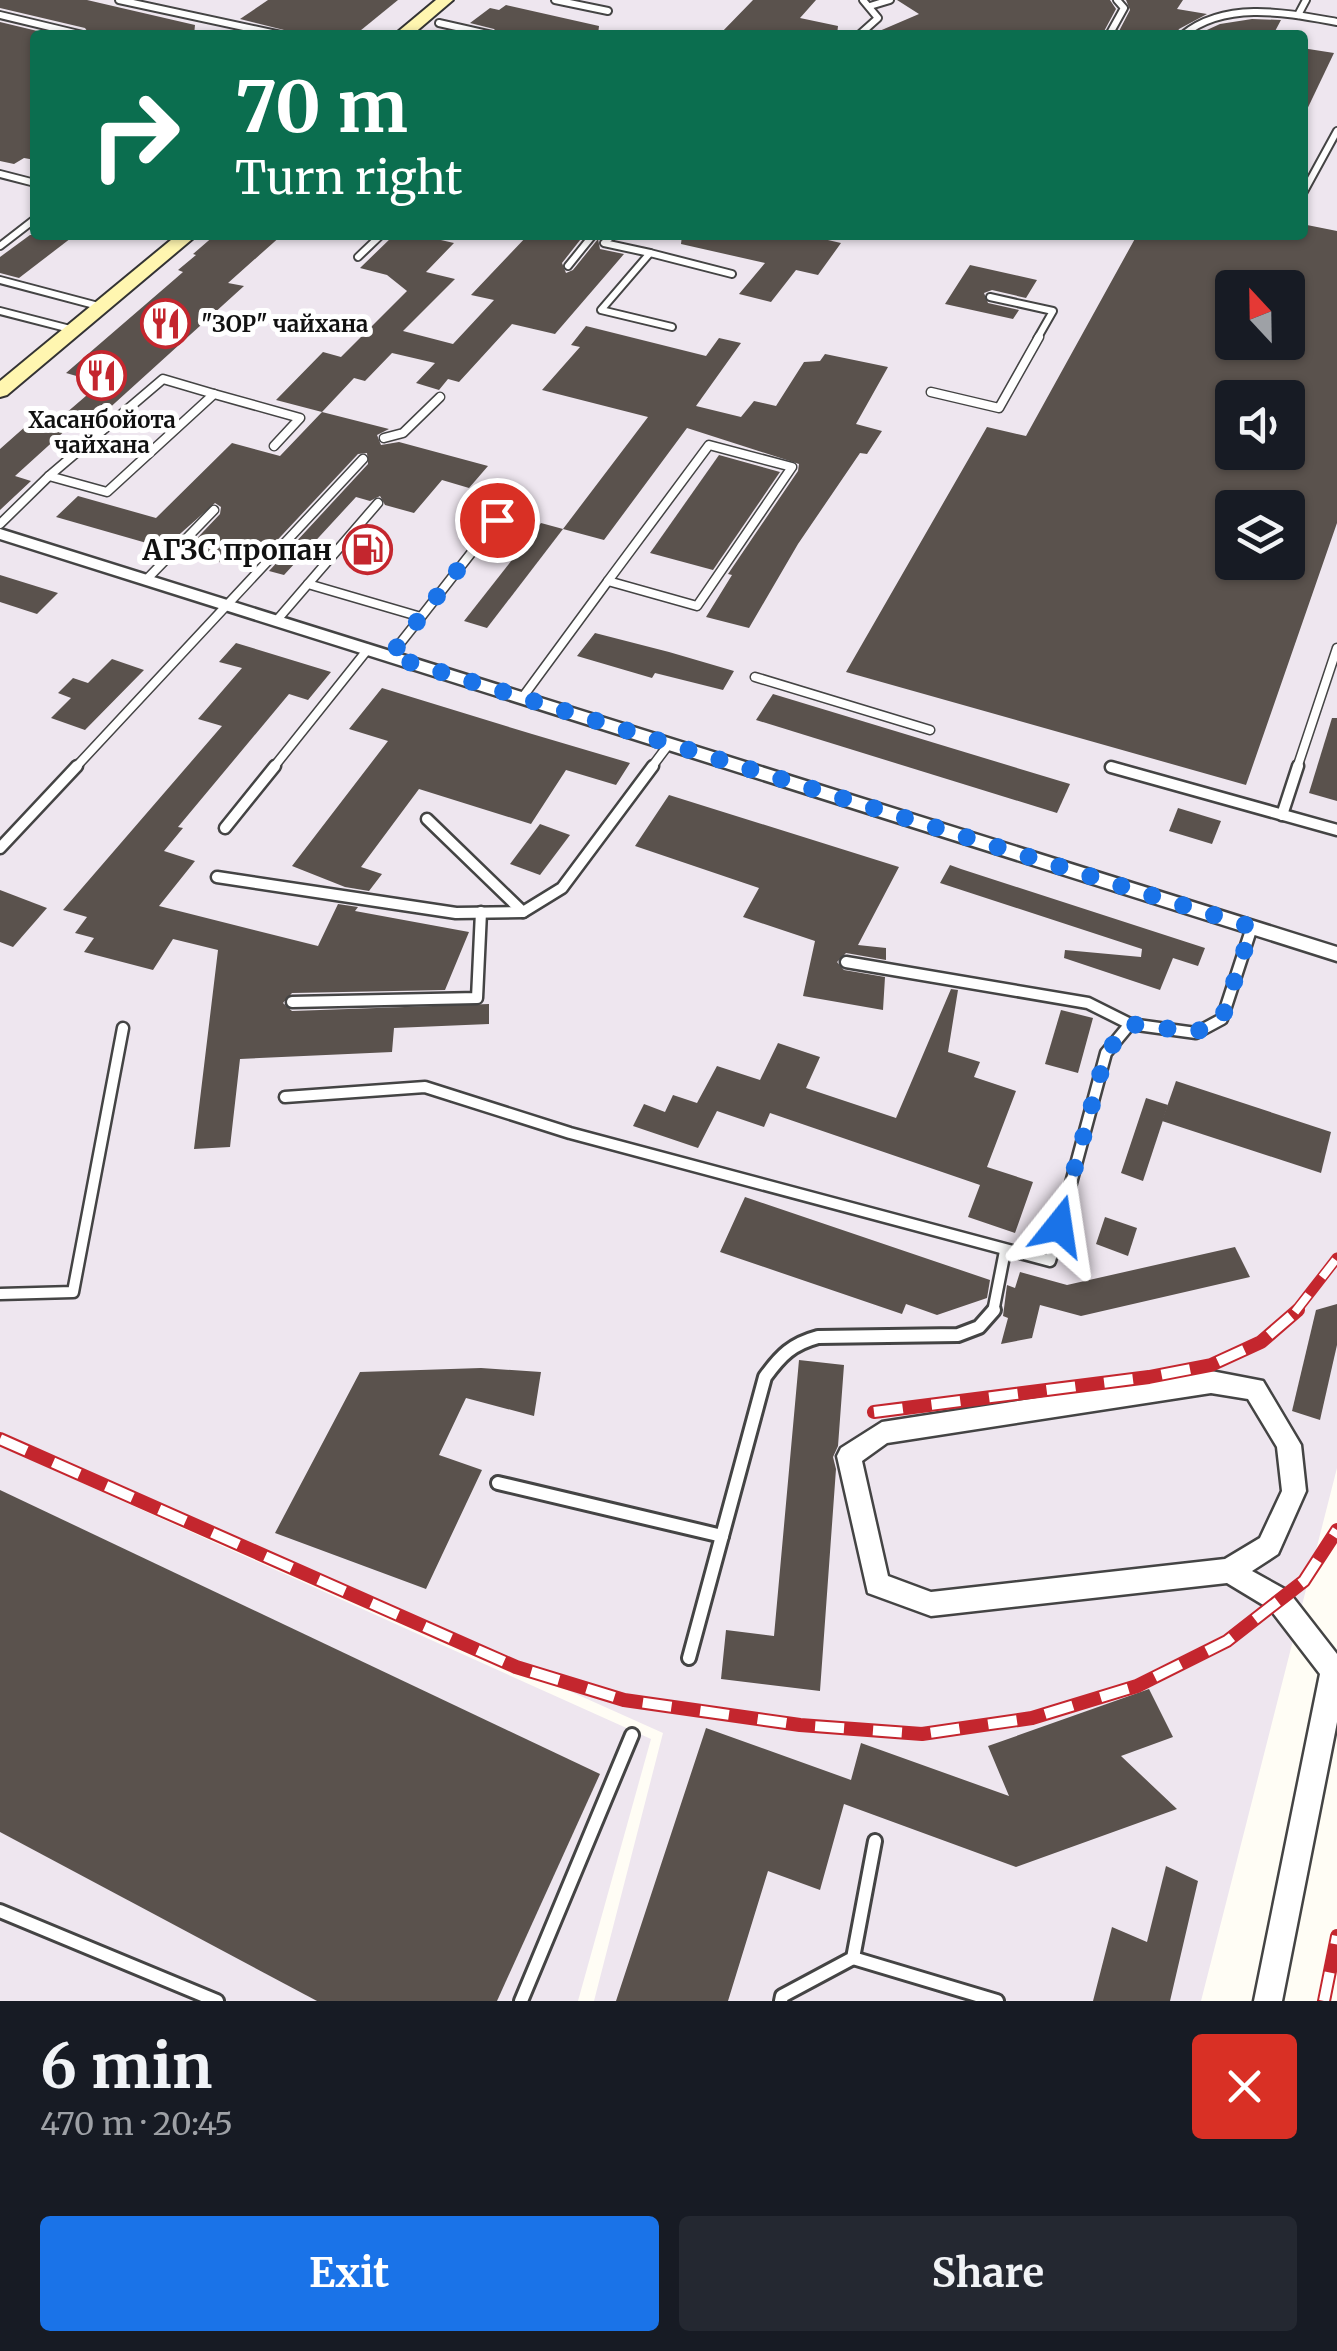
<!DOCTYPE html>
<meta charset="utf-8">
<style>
:root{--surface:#171b24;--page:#242831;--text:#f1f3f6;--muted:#9ea1a6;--accent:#1a73e8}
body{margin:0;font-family:Merriweather,serif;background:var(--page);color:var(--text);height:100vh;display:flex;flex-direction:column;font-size:38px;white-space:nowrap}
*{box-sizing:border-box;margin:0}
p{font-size:32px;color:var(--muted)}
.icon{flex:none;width:55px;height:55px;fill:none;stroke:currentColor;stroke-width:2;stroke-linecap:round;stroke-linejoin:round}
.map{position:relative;height:2001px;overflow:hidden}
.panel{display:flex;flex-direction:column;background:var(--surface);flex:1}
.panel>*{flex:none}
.hud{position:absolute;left:30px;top:30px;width:1278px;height:210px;border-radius:10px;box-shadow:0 2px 8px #0004;background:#0b6e4f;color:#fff;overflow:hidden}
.needle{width:65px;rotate:338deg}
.buttons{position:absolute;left:1215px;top:270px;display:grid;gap:20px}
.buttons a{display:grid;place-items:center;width:90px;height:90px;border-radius:10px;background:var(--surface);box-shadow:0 2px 8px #0004;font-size:50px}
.pin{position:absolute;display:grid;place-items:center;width:85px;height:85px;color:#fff;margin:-42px;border:5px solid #fff;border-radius:50%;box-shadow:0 2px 10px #0007}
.me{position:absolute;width:110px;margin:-55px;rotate:15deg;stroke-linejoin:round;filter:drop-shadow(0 0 8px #0008)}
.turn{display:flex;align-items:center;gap:35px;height:210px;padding:0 40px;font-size:45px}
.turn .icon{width:130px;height:130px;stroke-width:2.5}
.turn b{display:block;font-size:70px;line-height:85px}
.round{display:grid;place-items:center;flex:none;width:105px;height:105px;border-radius:10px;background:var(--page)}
.headline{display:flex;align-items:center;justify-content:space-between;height:170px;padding:0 40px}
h1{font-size:60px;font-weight:700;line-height:75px}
.cta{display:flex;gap:20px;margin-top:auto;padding:20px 40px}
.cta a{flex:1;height:115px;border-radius:10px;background:var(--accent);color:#fff;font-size:40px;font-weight:700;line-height:115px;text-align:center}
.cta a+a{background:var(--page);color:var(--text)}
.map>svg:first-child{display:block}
</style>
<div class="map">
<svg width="1337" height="2001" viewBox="0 0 1337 2001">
<rect width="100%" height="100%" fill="#fffdf5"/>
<g fill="#eee6ef" fill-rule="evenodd">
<path d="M0,0H1337V1468L1201,2001H594L663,1733L0,1436ZM35,35H1302V235H35ZM1232,288H1288V342H1232ZM1232,398H1288V452H1232ZM1232,508H1288V562H1232Z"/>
<path d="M0,1446L651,1739L578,2001H0Z"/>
</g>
<g fill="#5a524d" fill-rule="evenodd">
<path d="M0,0H87L195,25L194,35H90L85,28L0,8Z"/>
<path d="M268,0H398L355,35H304L240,19Z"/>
<path d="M753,0H816L800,18L838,26L837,35H719Z"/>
<path d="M897,0H1110L1116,9L1102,35H870L919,14Z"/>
<path d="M1126,0H1183L1177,9L1207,14L1179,29L1176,35H1117L1130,10Z"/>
<path d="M506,5L599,26L598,35H499L494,29L470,23L490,8L499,10Z"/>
<path d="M1252,19L1281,20L1273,35H1196L1220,24Z"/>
<path d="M0,22L54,35H35V160L24,158L14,164L0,161Z"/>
<path d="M1302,48L1334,53L1302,120Z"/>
<path d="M1302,224L1337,231V523L1246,785L846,672L987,427L1026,436L1137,235H1302ZM1232,288H1288V342H1232ZM1232,398H1288V452H1232ZM1232,508H1288V562H1232Z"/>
<path d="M30,235H75L19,278L0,273V257Z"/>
<path d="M215,235H282L228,283L244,286L94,422L65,414L101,383L66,373L175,279L183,272L178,270L196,255L193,254Z"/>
<path d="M394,235H419L454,243L426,272L455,279L403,331L453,344L494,300L471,295L528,235H584L562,263L566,273L573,270L598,239L600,249L624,254L555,334L512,324L459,382L448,379L439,390L416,383L435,363L392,353L365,381L354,378L322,412L276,400L323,352L341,357L407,291L387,275L360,268Z"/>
<path d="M682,235H806L841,243L818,275L796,270L771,302L739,294L765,263L681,244Z"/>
<path d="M970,265L1037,280L1026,298L992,290L984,293L988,303L1019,310L1013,319L945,304Z"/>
<path d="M586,326L706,356L719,338L741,343L696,406L741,417L754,401L776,406L804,362L820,361L825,354L888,367L856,424L882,431L867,454L860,453L798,544L749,628L706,617L732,575L728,574L798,471L799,464L687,428L604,540L563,529L648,417L542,390L580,347L571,345Z"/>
<path d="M322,412L389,429L377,435L381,445L399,442L488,466L469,488L442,480L414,513L385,505L380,496L370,501L356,497L284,575L269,571L368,464L367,453L358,454L253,566L231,559L226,564L184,552L220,514L221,507L215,503L164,548L56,517L78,496L156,518L232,443L280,456Z"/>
<path d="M35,418L69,427L15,476L31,481L0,510V449Z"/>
<path d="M719,455L780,472L713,570L650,553Z"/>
<path d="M541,523L563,529L487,628L464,621Z"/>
<path d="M0,575L58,593L37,614L0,602Z"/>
<path d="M595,633L669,652L734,671L723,690L655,673L652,678L577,656Z"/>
<path d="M236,643L331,672L308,700L289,694L178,827L183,828L164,851L195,861L159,906L318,946L338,904L358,907L355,911L469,932L445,990L292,993L283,1003L292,1011L489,1004V1024L394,1028L392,1052L240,1059L230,1147L194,1149L218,950L173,939L153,970L84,952L94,938L75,933L87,917L63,910L222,726L198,719L242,668L219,662Z"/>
<path d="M112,659L144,670L85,730L51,718L71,698L58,693L73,678L88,683Z"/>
<path d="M382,688L532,734L630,763L616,785L566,770L531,824L419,789L361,867L382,874L369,891L345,887L292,866L388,741L349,729Z"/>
<path d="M773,694L1070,784L1057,813L756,720Z"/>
<path d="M1332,718H1337V801L1309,793Z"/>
<path d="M669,795L899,867L858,945L886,948V960L846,953L837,962L844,970L885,977L883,1010L803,996L815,941L743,917L759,888L635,846Z"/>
<path d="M1178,808L1221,821L1212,844L1169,831Z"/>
<path d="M540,824L570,835L540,875L510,864Z"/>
<path d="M950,865L961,869L1205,948L1198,966L1173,958L1160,990L1064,958L1065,950L1141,957L1142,949L940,883Z"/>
<path d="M0,890L47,908L13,947L0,942Z"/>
<path d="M951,989L958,990L948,1052L980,1062L974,1077L1016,1091L987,1167L1033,1182L1015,1233L968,1217L980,1185L770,1113L764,1127L717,1111L698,1148L633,1126L644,1104L665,1112L673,1095L697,1103L717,1066L760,1080L778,1043L820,1057L806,1088L896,1118Z"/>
<path d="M1061,1010L1093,1018L1078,1073L1045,1064Z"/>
<path d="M1176,1081L1331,1132L1321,1173L1162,1121Z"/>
<path d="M1146,1098L1168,1105L1143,1181L1121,1173Z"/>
<path d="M745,1197L990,1280L987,1298L937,1315L906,1304L902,1314L720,1252Z"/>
<path d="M1105,1217L1137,1228L1128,1256L1096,1244Z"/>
<path d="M1235,1247L1250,1277L1081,1316L1040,1305L1032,1338L1001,1344L1008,1318L1003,1316L1007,1285L1015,1288L1020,1272L1067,1285Z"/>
<path d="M1337,1304V1345L1320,1420L1292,1411L1316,1310Z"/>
<path d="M799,1360L844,1365L838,1446L833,1457L836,1469L820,1691L721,1679L726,1630L774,1636Z"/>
<path d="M481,1368L541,1372L534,1416L466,1398L439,1455L482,1470L426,1589L275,1533L360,1372Z"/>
<path d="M0,1490L600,1774L497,2001H317L0,1832Z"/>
<path d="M1149,1689L1173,1737L1121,1756L1177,1809L1016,1867L844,1804L820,1890L768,1871L728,2001H616L706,1728L851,1780L861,1743L1009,1796L988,1746Z"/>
<path d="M1166,1866L1198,1881L1170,2001H1093L1112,1927L1147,1942Z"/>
</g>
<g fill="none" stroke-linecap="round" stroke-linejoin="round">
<defs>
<g id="service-far3">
<path d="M119,0L281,35"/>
<path d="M555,0L608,11"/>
<path d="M870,6L890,0"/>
<path d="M0,15L83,35"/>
<path d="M1298,15L1306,0"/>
<path d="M439,23L492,35"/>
<path d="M859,35L878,18L863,0"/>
<path d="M1109,35L1124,8L1117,0"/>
<path d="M1183,35C1226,0 1287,13 1337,22"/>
<path d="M0,174L35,183"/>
<path d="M1302,195L1337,131"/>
<path d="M607,235L612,236L604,243L650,253L601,310L672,327"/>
<path d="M0,246L35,219"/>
<path d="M650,253L732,274"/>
<path d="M358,257L381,235"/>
<path d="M568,266L593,235"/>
<path d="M0,280L102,307"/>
<path d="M990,297L1053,311L1037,339"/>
<path d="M0,311L74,330"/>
</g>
<g id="service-far2">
<path d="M931,392L999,408L1039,337"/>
<path d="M384,438L403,433L440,397"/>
<path d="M709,445L792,467L697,606L608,581Z"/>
<path d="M49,476L163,379L214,394"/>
<path d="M0,524L49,476L107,492L214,394L300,418L274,446"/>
<path d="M146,580L214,510"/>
<path d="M308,584L378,503"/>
<path d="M421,617L497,520"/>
<path d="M277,620L308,584L421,617L390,656"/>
<path d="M755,677L930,730"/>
<path d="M522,698L608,581"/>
<path d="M1111,767L1115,768"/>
<path d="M75,768L363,459"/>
<path d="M273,768L368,649"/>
<path d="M651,768L669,744"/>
<path d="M1297,768L1337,648"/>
</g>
<g id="service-far1">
<path d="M1111,767L1337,830"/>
<path d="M1282,815L1298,766"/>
<path d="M427,819L523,912"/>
<path d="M225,828L275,766"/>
<path d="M0,848L77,766"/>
<path d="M217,877L456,913L523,912L562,888L653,766"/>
<path d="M846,962L1088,1003L1130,1024"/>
<path d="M292,1002L477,998L481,912"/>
<path d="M285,1097L425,1087L570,1133L1050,1261L1106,1053L1130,1024L1196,1033L1222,1019L1252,927"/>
<path d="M0,1294L73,1292L123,1028"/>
<path d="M993,1312L1005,1251"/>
</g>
<g id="service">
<path d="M498,1483L722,1536"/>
<path d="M689,1658L765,1377C781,1355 792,1344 818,1337L958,1335L979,1327L994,1310"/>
<path d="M0,1911L217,2001"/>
<path d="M853,1958L997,2001"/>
<path d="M521,2001L632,1735"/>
<path d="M781,2001L782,1996L853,1958L875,1841"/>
</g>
<g id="minor">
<path d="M0,529L1337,947V961L0,539Z"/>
<path d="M1211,1371L1263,1381L1301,1445L1306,1491L1278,1554L1252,1571L1288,1591L1337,1654V1722L1282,2001H1254L1320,1674L1270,1609L1227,1583L931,1616L868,1593L837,1456L841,1448L882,1422ZM1211,1393L1248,1399L1277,1447L1282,1491L1260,1538L1225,1559L931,1592L888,1576L862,1461L887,1443Z"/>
</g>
<g id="secondary">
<path d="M436,0H453L412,35H394Z"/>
<path d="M177,235H197L7,395L0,397V381Z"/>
</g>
</defs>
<use href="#service-far3" stroke="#444" stroke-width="10"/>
<use href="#service-far2" stroke="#444" stroke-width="11"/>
<use href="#service-far1" stroke="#444" stroke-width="15"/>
<use href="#service" stroke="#444" stroke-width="18"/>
<use href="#minor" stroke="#444" stroke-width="5"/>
<use href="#secondary" stroke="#333" stroke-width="4"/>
<use href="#service-far3" stroke="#fff" stroke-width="6"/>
<use href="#service-far2" stroke="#fff" stroke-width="8"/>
<use href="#service-far1" stroke="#fff" stroke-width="10"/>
<use href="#service" stroke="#fff" stroke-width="12"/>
<use href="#minor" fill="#fff" fill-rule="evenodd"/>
<use href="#secondary" fill="#fff6b0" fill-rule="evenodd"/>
<defs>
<path id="rail-far1" d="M1295,1312L1337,1258"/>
<g id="rail">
<path d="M874,1412L1149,1377L1211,1365L1261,1342L1298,1310"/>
<path d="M0,1439L516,1667L624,1700L800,1725L922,1734L1032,1718L1137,1686L1227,1641L1304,1581L1337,1530"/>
<path d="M1324,2001L1337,1936"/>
</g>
</defs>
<use href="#rail-far1" stroke="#c4262e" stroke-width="11"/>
<use href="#rail" stroke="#c4262e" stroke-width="14"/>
<use href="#rail-far1" stroke="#fff" stroke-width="8" stroke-dasharray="22" stroke-linecap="butt"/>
<use href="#rail" stroke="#fff" stroke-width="10" stroke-dasharray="29" stroke-linecap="butt"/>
</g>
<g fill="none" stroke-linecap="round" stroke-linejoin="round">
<path stroke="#1a73e8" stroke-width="18" stroke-dasharray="0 32.4" d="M497,520L390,656L1252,927L1222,1019L1196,1032L1130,1024L1106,1053L1059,1226"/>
</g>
<defs>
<symbol id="restaurant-ring" viewBox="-11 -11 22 22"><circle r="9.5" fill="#fff" stroke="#c4262e" stroke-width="1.5"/><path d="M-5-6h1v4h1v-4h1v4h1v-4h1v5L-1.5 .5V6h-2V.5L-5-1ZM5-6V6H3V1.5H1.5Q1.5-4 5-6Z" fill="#c4262e"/></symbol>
<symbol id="fuel-ring" viewBox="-11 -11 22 22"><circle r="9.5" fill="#fff" stroke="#c4262e" stroke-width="1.5"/><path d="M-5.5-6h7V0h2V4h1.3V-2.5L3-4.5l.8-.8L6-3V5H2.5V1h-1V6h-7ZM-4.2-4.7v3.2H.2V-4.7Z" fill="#c4262e"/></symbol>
</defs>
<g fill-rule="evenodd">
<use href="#restaurant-ring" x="138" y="296" width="55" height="55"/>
<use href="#restaurant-ring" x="74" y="348" width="55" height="55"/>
<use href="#fuel-ring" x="340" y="522" width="55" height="55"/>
</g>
<g text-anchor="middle" stroke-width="10" stroke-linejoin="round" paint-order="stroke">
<g font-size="22" font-weight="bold" fill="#111" stroke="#fff" text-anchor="start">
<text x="201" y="332">"ЗОР" чайхана</text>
<text x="102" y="428" text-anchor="middle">Хасанбойота<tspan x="102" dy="25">чайхана</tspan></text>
</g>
<g font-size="28" font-weight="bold" fill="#111" stroke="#fff" text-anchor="end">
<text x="332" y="560">АГЗС пропан</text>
</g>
</g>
</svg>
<div class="buttons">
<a><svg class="needle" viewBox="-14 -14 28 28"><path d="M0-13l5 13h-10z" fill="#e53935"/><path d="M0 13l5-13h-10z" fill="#9ea1a6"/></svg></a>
<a><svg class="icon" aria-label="sound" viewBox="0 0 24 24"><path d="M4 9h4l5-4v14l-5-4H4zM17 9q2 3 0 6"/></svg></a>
<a><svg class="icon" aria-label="layers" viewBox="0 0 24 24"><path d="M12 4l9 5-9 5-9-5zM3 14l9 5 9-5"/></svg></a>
</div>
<div class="pin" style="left:497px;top:520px;background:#d93025"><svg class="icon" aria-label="arrive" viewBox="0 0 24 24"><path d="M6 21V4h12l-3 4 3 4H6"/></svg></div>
<svg class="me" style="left:1059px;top:1226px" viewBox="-20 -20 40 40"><path d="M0-17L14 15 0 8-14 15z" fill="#1a73e8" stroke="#fff" stroke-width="4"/></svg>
<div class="hud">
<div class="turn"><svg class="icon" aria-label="right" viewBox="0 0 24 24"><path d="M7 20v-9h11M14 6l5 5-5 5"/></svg><div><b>70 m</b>Turn right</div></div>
</div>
</div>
<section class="panel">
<div class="headline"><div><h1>6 min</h1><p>470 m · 20:45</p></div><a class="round" style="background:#d93025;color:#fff"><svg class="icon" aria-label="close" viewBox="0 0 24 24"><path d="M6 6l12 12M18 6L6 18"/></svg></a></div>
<div class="cta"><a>Exit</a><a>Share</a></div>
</section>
